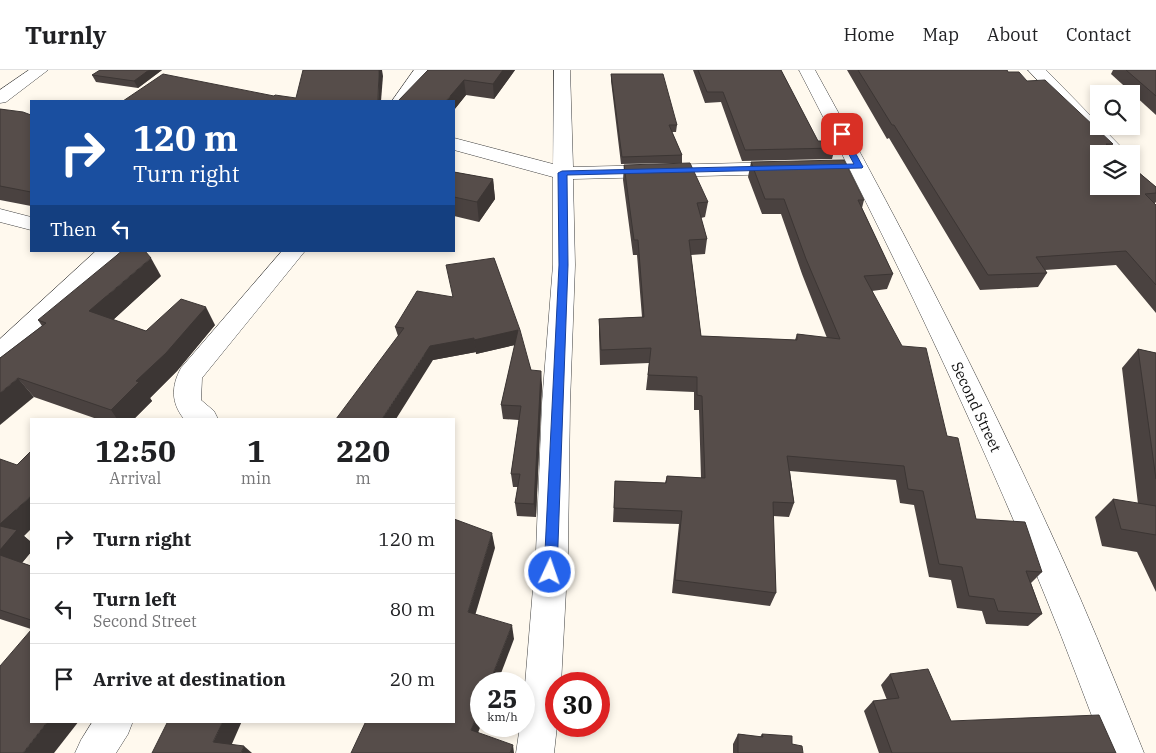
<!DOCTYPE html>
<style>
:root{--surface:#fff;--page:#f2f2f2;--text:#202124;--muted:#757577;--line:#e0e0e0}
body{margin:0;font-family:"IBM Plex Serif",serif;background:var(--page);color:var(--text);height:100vh;display:flex;flex-direction:column;font-size:19px;white-space:nowrap}
*{box-sizing:border-box;margin:0}
p{font-size:16px;color:var(--muted)}
.icon{flex:none;width:28px;height:28px;fill:none;stroke:currentColor;stroke-width:2;stroke-linecap:round;stroke-linejoin:round}
.map{position:relative;flex:1;overflow:hidden}
.side{position:absolute;left:30px;top:348px;width:425px;height:305px;display:flex;flex-direction:column;background:var(--surface);border-radius:0px;box-shadow:0 2px 8px #0003}
.side>*{flex:none}
.top-card{position:absolute;left:30px;top:30px;width:425px;height:152px;border-radius:0px;box-shadow:0 2px 8px #0003;background:#1a4fa0;color:#fff;overflow:hidden}
.buttons{position:absolute;left:1090px;top:15px;display:grid;gap:10px}
.buttons a{display:grid;place-items:center;width:50px;height:50px;border-radius:0px;background:var(--surface);box-shadow:0 2px 8px #0003;font-size:25px}
.speed{position:absolute;left:470px;top:602px;display:flex;gap:10px;font-size:25px;font-weight:700;text-align:center}
.speed>*{display:grid;place-content:center;width:65px;height:65px;border-radius:50%;background:var(--surface);box-shadow:0 2px 8px #0003;line-height:1}
.speed small{font-size:12px;font-weight:400}
.speed .limit{border:8px solid #d22;background:#fff;color:#111}
.pin{position:absolute;display:grid;place-items:center;width:42px;height:42px;color:#fff;margin:-21px;border-radius:10px;box-shadow:0 2px 8px #0006}
.me{position:absolute;width:55px;margin:-28px;rotate:3deg;stroke-linejoin:round;filter:drop-shadow(0 0 4px #0008)}
.turn{display:flex;align-items:center;gap:18px;height:105px;padding:0 20px;font-size:22px}
.turn .icon{width:65px;height:65px;stroke-width:2.5}
.turn b{display:block;font-size:35px;line-height:42px}
.then{display:flex;align-items:center;height:48px;padding:0 20px;background:#0003;gap:10px;font-size:19px}
.eta{display:flex;justify-content:space-evenly;align-items:center;height:85px;text-align:center}
.eta b{font-size:30px;font-weight:700;line-height:35px}
ul{padding:0;list-style:none}
li{display:flex;align-items:center;gap:15px;height:70px;padding:0 20px;border-top:1px solid var(--line)}
li div{flex:1}
li b{display:block;font-size:19px}
li em{font-style:normal}
header{display:flex;align-items:center;gap:30px;box-sizing:border-box;height:70px;padding:0 25px;background:var(--surface);border-bottom:1px solid var(--line)}
header strong{font-size:24px}
nav{display:flex;gap:28px;margin-inline-start:auto;font-size:18px}
.map>svg:first-child{display:block}
</style>
<header>
<strong>Turnly</strong>
<nav><a>Home</a><a>Map</a><a>About</a><a>Contact</a></nav>
</header>
<div class="map">
<svg width="1156" height="683" viewBox="0 0 1156 683">
<rect width="100%" height="100%" fill="#fff9ee"/>
<g fill="none" stroke-linecap="round" stroke-linejoin="round">
<defs>
<g id="minor">
<path d="M29,0H48L6,32L0,33V20Z"/>
<path d="M414,0H430L410,31H392Z"/>
<path d="M554,0H570L573,97L786,92L793,94L796,98L793,102L786,104L573,109L575,195L570,333L568,482L561,614H556L557,656L554,683H516L520,656H524V627L536,482L542,333L553,195V107L454,80V68L553,94Z"/>
<path d="M799,0H815C910,172 1001,348 1080,528C1102,579 1123,631 1144,683H1106C1086,631 1067,579 1046,528C973,348 888,172 799,0Z"/>
<path d="M1028,0H1046L1128,84H1107Z"/>
<path d="M0,139L31,147V160L0,152Z"/>
<path d="M96,181H121L9,291L0,293V269Z"/>
<path d="M282,181H305L202,308L201,330L214,341L218,349H184C171,333 171,316 181,298Z"/>
<path d="M93,651H133L128,664L116,683H75L81,670Z"/>
</g>
</defs>
<use href="#minor" stroke="#414141" stroke-width="1"/>
<use href="#minor" fill="#fff" fill-rule="evenodd"/>
</g>
<g fill="#4a4240">
<path d="M162,0L138,18L96,12L92,5Z"/>
<path d="M428,0H515L494,29L466,25L454,40V31Z"/>
<path d="M693,0H781L818,71L835,78L832,89L742,91L721,32L705,33Z"/>
<path d="M847,0H1007L1008,2L1027,11L1113,74L1111,79L1156,117V132L1154,134L1156,135V243L1116,195L1045,200L1047,203L1038,217L980,220L889,68L887,69Z"/>
<path d="M1113,0H1156V45L1111,4Z"/>
<path d="M611,4L677,55L676,62H672L682,85V93L621,94L611,11Z"/>
<path d="M0,39L31,45V136L0,130Z"/>
<path d="M751,92L864,130L862,138L893,204L887,219L872,221L947,366L976,449L1042,502L1031,513L1042,544L1028,556L986,554L982,541L957,538L951,510L929,507L914,435L900,433L896,410L790,401L794,433L789,447L773,446L776,523L770,536L672,523L679,454L613,452L615,411L665,413L667,406L701,408L699,340H694V322L646,320L649,293L600,295L599,264V249L642,247L637,185H633L623,110L624,95L708,132L705,147L701,148L707,169L705,184L691,185L701,266L795,270L797,264L827,268L802,204L781,144H762L748,107Z"/>
<path d="M454,102L493,109L495,129L479,152L454,146Z"/>
<path d="M494,188L531,300L542,315L536,447L517,446L515,433L518,417H513L511,404L519,350L503,349L501,335L515,275L476,284V282L433,290L398,266L395,257L452,227Z"/>
<path d="M161,206L113,250L146,261L215,255L177,301L150,328L152,331L134,349H97L34,327L0,288L42,256L38,250Z"/>
<path d="M1138,279L1156,283V522L1137,482L1102,476L1095,447L1113,429L1138,434L1122,298Z"/>
<path d="M0,389L24,466L31,472V482L22,493L31,496V559L0,549Z"/>
<path d="M890,604L951,651L1116,683H879L864,641L873,631L887,630L881,615Z"/>
<path d="M738,664L760,667L762,664L792,674L803,683H733V674Z"/>
</g>
<g fill="#3c3634">
<path d="M149,0H162L138,18L134,11Z"/>
<path d="M379,0H382L383,6L381,31H378Z"/>
<path d="M503,0H515L494,29L493,14Z"/>
<path d="M464,10L466,25L454,40V31H446Z"/>
<path d="M493,109L495,129L479,152L477,132Z"/>
<path d="M151,188L161,206L102,260L89,241Z"/>
<path d="M206,237L215,255L177,301L150,328L152,331L134,349H117L111,340L136,311Z"/>
<path d="M518,260L519,274L476,284L474,270Z"/>
<path d="M474,268L476,282L433,290L396,349H382L430,276Z"/>
<path d="M541,301L542,315L536,447L534,434Z"/>
<path d="M18,308L34,327L0,355V323Z"/>
<path d="M31,426V459L24,466L31,472V482L16,500L0,487V454Z"/>
<path d="M492,463L495,478L472,556L468,542Z"/>
<path d="M512,555L514,569L497,614H489Z"/>
<path d="M481,635V655L475,671L471,660Z"/>
<path d="M48,651H79L54,683H23Z"/>
<path d="M223,651H242L228,683L213,672Z"/>
<path d="M513,675L514,683H510Z"/>
<path d="M244,676L252,683H241Z"/>
</g>
<g fill="#564d4a" stroke="#3c3634">
<path d="M100,0H149L134,11L92,5Z"/>
<path d="M303,0H379L378,31H123L163,4L274,26L275,25L296,28Z"/>
<path d="M428,0H503L493,14L464,10L446,31H398Z"/>
<path d="M698,0H781L818,71H831L835,78L745,80L723,22H707Z"/>
<path d="M858,0H1007L1008,2H1019L1027,11L1045,10L1113,74H1106L1117,84H1099V116H1131V96L1156,117V123L1145,124L1156,135V215L1126,181L1036,187L1047,203L988,205L894,55H892Z"/>
<path d="M1126,0H1156V26Z"/>
<path d="M611,4H663L677,55H669L682,85L622,87Z"/>
<path d="M0,39L23,42L31,45V122L0,116Z"/>
<path d="M844,90L864,130H858L893,204L864,206L902,276L926,278L947,366L958,368L976,449L1025,452L1042,502L1026,501L1042,544L998,541L994,529L969,526L962,497L939,494L923,421L908,419L904,396L787,386L794,433L773,432L776,523L675,510L682,441L614,438L615,411L666,413L667,406L705,408L702,326L697,325V307L648,305L651,278L601,280L599,249L644,247L638,170H634L624,95L690,93L708,132L697,133L707,169L689,170L701,266L797,270V264L840,269L806,189L784,129H765L751,92Z"/>
<path d="M454,102L493,109L477,132L454,127Z"/>
<path d="M122,181H145L151,188L89,241L146,261L181,229L206,237L166,283L136,311L139,312L111,340L18,308L0,323V288L46,253L38,250Z"/>
<path d="M494,188L520,260L531,300L541,301L534,434L515,433L520,404H511L521,336L501,335L518,260L474,270V268L430,276L382,349H336L404,258L395,257L417,221L453,227L446,195Z"/>
<path d="M1138,279L1156,283V409Z"/>
<path d="M31,381V426L0,454V389L17,395Z"/>
<path d="M1113,429L1156,436V465L1121,459Z"/>
<path d="M454,449L492,463L468,542L512,555L489,614H481V635L471,660L513,675L510,683H351L366,651H454Z"/>
<path d="M0,456L17,460L0,480Z"/>
<path d="M0,485L31,496V550L0,540Z"/>
<path d="M31,560V651H48L23,683H0V596Z"/>
<path d="M928,599L951,651L1099,645L1116,683H892L873,631L899,628L890,604Z"/>
<path d="M168,651H223L213,672L244,676L241,683H152Z"/>
<path d="M738,664L763,667L762,664L792,666V674L802,676L803,683H738Z"/>
</g>
<path fill="#2563eb" stroke="#184099" d="M839,63L845,64L863,97L862,98L567,105L568,195L557,502L555,506L550,508L546,506L544,502L559,195L558,103L562,101L854,94L838,64Z"/>
<g text-anchor="middle" stroke-width="5" stroke-linejoin="round" paint-order="stroke">
<g font-size="15" fill="#0e0e0e" stroke="#fff">
<text transform="translate(976 337) rotate(65)" y="5">Second Street</text>
</g>
</g>
</svg>
<div class="buttons">
<a><svg class="icon" aria-label="search" viewBox="0 0 24 24"><circle cx="10" cy="10" r="6"/><path d="M15 15l6 6"/></svg></a>
<a><svg class="icon" aria-label="layers" viewBox="0 0 24 24"><path d="M12 4l9 5-9 5-9-5zM3 14l9 5 9-5"/></svg></a>
</div>
<div class="speed"><div>25<small>km/h</small></div><div class="limit">30</div></div>
<div class="pin" style="left:842px;top:64px;background:#d93025"><svg class="icon" aria-label="arrive" viewBox="0 0 24 24"><path d="M6 21V4h12l-3 4 3 4H6"/></svg></div>
<svg class="me" style="left:550px;top:502px" viewBox="-20 -20 40 40"><circle r="17" fill="#2563eb" stroke="#fff" stroke-width="3"/><path d="M0-11L8 9 0 5-8 9z" fill="#fff"/></svg>
<div class="top-card">
<div class="turn"><svg class="icon" aria-label="right" viewBox="0 0 24 24"><path d="M7 20v-9h11M14 6l5 5-5 5"/></svg><div><b>120 m</b>Turn right</div></div>
<div class="then">Then<svg class="icon" aria-label="left" viewBox="0 0 24 24"><path d="M17 20v-9H6M10 6l-5 5 5 5"/></svg></div>
</div>
<section class="side">
<div class="eta">
<div><b>12:50</b><p>Arrival</p></div>
<div><b>1</b><p>min</p></div>
<div><b>220</b><p>m</p></div>
</div>
<ul>
<li><svg class="icon" aria-label="right" viewBox="0 0 24 24"><path d="M7 20v-9h11M14 6l5 5-5 5"/></svg><div><b>Turn right</b></div><em>120 m</em></li>
<li><svg class="icon" aria-label="left" viewBox="0 0 24 24"><path d="M17 20v-9H6M10 6l-5 5 5 5"/></svg><div><b>Turn left</b><p>Second Street</p></div><em>80 m</em></li>
<li><svg class="icon" aria-label="arrive" viewBox="0 0 24 24"><path d="M6 21V4h12l-3 4 3 4H6"/></svg><div><b>Arrive at destination</b></div><em>20 m</em></li>
</ul>
</section>
</div>
